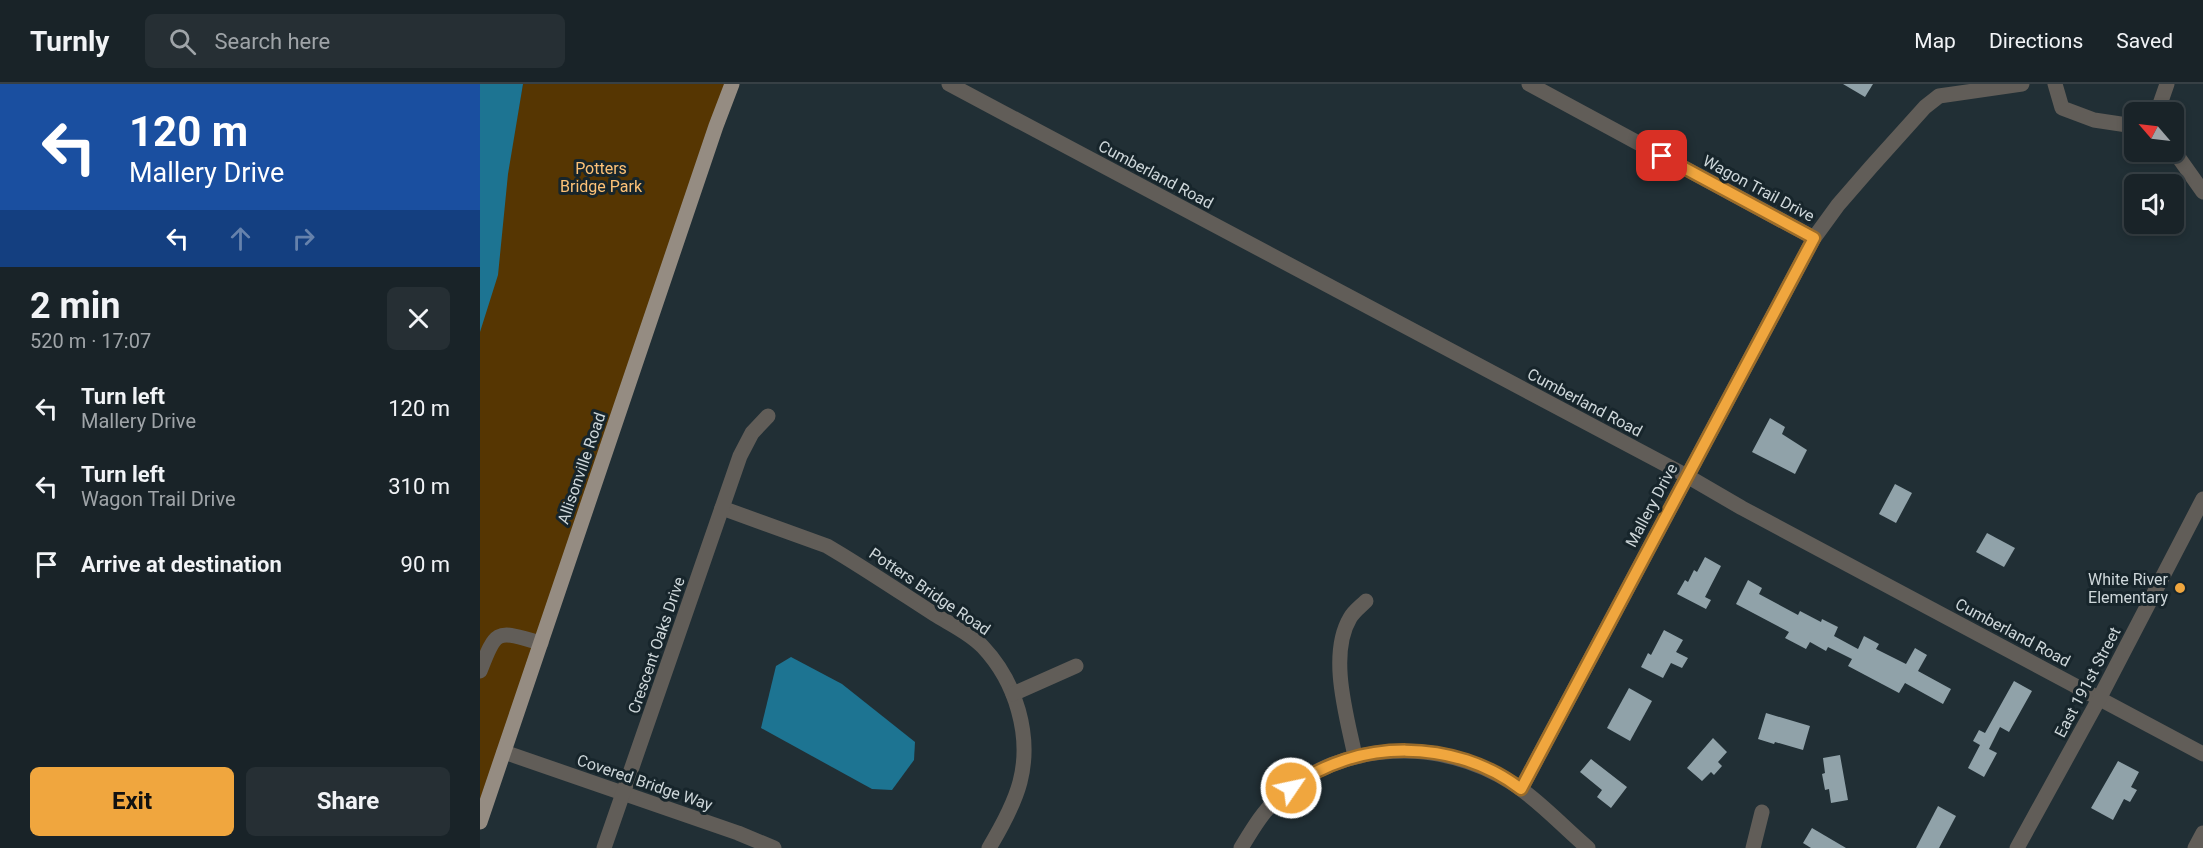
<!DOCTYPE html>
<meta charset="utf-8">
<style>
:root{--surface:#192328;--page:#262f34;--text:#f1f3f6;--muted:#9fa4a8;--line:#374045;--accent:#f0a63e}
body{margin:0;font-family:Roboto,sans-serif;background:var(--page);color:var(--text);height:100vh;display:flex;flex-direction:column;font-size:22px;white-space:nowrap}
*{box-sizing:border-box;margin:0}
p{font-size:20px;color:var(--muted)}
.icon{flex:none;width:33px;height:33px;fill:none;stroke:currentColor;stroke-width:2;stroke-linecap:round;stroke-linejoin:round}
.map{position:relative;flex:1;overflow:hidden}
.drawer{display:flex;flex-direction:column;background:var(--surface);width:480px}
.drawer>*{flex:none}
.hud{background:#1a4fa0;color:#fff;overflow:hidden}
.needle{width:39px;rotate:298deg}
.fabs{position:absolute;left:1644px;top:18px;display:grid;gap:12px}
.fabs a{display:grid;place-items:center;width:60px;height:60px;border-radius:9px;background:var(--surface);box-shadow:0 3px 9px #0003,0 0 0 2px var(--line);font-size:30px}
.pin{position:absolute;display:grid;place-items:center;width:51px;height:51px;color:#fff;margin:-26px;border-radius:12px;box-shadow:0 3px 9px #0006}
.me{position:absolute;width:66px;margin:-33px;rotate:56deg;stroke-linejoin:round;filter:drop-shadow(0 0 4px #0008)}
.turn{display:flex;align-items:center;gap:21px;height:126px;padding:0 30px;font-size:27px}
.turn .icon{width:78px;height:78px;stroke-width:2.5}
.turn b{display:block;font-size:42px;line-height:51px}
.lanes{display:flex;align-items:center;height:57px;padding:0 30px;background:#0003;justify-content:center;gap:30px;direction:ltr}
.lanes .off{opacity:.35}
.round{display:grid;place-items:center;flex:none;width:63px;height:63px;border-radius:9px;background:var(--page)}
.head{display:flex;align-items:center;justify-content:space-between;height:102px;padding:0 30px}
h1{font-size:36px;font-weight:700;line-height:45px}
.cta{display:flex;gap:12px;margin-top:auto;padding:12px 30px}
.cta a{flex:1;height:69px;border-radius:9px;background:var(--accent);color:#111;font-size:24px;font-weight:700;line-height:69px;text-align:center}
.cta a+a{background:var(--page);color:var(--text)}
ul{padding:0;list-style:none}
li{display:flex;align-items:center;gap:18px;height:78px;padding:0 30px}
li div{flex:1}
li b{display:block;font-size:22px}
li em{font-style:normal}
header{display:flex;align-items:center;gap:36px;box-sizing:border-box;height:84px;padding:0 30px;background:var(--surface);border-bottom:2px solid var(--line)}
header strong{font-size:28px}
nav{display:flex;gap:33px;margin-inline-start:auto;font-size:21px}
.search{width:420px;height:54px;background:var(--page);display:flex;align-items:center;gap:15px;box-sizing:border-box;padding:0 21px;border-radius:9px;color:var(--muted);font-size:22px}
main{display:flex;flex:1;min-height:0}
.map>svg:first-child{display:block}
</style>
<header>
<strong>Turnly</strong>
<div class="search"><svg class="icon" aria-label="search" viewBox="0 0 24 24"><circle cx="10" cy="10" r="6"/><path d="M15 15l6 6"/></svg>Search here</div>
<nav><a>Map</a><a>Directions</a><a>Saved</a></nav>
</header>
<main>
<section class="drawer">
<div class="hud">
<div class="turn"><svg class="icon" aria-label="left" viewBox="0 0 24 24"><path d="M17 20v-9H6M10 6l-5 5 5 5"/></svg><div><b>120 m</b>Mallery Drive</div></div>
<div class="lanes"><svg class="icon" aria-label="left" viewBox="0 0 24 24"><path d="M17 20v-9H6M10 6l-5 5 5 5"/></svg><svg class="icon off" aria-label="ahead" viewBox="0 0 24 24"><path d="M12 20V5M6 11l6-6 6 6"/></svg><svg class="icon off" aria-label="right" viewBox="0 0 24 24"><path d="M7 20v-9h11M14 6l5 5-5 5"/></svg></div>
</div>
<div class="head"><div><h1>2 min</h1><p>520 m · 17:07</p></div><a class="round"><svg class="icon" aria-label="close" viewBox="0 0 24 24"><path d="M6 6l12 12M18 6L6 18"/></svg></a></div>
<ul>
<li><svg class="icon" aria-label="left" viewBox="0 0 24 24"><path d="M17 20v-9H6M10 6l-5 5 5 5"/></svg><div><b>Turn left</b><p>Mallery Drive</p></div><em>120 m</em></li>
<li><svg class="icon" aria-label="left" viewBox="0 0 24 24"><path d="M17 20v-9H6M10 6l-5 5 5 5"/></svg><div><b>Turn left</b><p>Wagon Trail Drive</p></div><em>310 m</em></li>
<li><svg class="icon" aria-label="arrive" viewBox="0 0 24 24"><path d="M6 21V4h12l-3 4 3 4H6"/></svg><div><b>Arrive at destination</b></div><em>90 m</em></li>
</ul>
<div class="cta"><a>Exit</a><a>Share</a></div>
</section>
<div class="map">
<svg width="1723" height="764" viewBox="0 0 1723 764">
<rect width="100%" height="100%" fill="#212f35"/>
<path fill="#563602" d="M43,0H252L0,738V240Z"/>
<g fill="#1d7492">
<path d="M0,0H43L28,90L18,191L0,248Z"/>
<path d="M311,573L362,600L435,658L434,676L412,706L392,705L281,644L296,582Z"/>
</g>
<g fill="#90a2a9">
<path d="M1363,0H1393L1385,13Z"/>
<path d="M1290,334L1305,343L1302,350L1327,366L1315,390L1272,368Z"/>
<path d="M1415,400L1432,409L1416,439L1399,430Z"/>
<path d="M1507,449L1535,464L1524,483L1496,468Z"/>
<path d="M1225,473L1241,482L1225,513L1231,516L1226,525L1197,510L1205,496L1208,498L1214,486L1217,488Z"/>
<path d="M1268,496L1282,504L1279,510L1318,531L1320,527L1341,538L1342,535L1358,543L1354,552L1378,565L1384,552L1399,560L1396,565L1426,580L1435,564L1447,571L1438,587L1471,605L1463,620L1425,599L1419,609L1368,582L1372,575L1348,563L1346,567L1330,558L1326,565L1305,554L1309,548L1256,520Z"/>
<path d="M1184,546L1203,556L1196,568L1208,574L1202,584L1191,579L1183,594L1161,583L1168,569L1171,571Z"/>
<path d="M1534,597L1552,607L1529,648L1520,643L1509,665L1517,669L1504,693L1488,684L1500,661L1493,657L1499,646L1505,649Z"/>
<path d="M1149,604L1172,617L1150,657L1127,644Z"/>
<path d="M1286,629L1330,642L1323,666L1295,658L1294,660L1278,655Z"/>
<path d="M1233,654L1247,668L1238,678L1242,682L1234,691L1231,688L1222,697L1207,684Z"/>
<path d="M1360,671L1368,716L1351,719L1349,705L1345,706L1342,690L1345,689L1343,674Z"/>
<path d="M1111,675L1147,703L1131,724L1117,713L1122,706L1100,688Z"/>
<path d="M1638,677L1659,688L1651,703L1657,706L1650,718L1644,715L1633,736L1611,724Z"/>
<path d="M1458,722L1476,732L1459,764H1436Z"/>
<path d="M1332,744L1366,764H1331L1323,759Z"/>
</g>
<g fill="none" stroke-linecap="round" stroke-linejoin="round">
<g stroke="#615d58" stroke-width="15">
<path d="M469,0L1207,392L1262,424L1723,670"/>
<path d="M1049,0L1334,154"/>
<path d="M1575,0L1582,24L1614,36L1654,42"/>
<path d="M1680,28V20L1687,0"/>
<path d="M1694,67L1723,108"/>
<path d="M242,424L347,462L362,471C393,490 423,510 454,530C470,540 490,549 503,563C536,598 552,652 540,698C534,721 521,744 509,764"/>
<path d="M0,587C17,543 17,547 61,559"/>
<path d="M533,610L596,582"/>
<path d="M24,668L258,749L294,764"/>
<path d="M875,672C867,633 848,571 870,534C874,527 880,523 886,517"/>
<path d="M1041,705L1334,154L1358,121L1391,83L1445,23L1459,12L1542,0"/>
<path d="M124,764L260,372L272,349L288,332"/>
<path d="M761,764C772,746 783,727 799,713C863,656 961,653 1032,699C1059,716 1083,743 1108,764"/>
<path d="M1273,764L1282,728"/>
<path d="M1537,764L1619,615L1723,415"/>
<path d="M1715,764L1723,749"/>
</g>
<path stroke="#958c82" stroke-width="15" d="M0,738L236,42L252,0"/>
</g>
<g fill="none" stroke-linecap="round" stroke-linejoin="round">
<defs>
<path id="route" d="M811,704C876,654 975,654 1041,705L1334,154L1182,72"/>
</defs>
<use href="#route" stroke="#9c6c28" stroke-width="15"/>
<use href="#route" stroke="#f0a63e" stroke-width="10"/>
</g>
<circle fill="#f0a63e" stroke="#17252b" stroke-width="2" cx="1700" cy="504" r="6"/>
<g text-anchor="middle" stroke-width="6" stroke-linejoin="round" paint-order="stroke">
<g font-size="16" fill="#fdc277" stroke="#17252b">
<text x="121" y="90">Potters<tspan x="121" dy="18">Bridge Park</tspan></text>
</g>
<g font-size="16" fill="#ced7da" stroke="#17252b">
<text transform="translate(676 90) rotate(28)" y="6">Cumberland Road</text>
<text transform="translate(1279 104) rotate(28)" y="6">Wagon Trail Drive</text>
<text transform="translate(1105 318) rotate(28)" y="6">Cumberland Road</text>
<text transform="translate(101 384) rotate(-71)" y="6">Allisonville Road</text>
<text transform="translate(1171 421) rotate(-62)" y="6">Mallery Drive</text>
<text transform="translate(450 507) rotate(34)" y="6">Potters Bridge Road</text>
<text transform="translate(1533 548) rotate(28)" y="6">Cumberland Road</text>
<text transform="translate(176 561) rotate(-71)" y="6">Crescent Oaks Drive</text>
<text transform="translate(1607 598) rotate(-62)" y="6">East 191st Street</text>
<text transform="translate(165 698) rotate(19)" y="6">Covered Bridge Way</text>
</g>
<g font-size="16" fill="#ced7da" stroke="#17252b" text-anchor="end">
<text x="1688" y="501">White River<tspan x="1688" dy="18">Elementary</tspan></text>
</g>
</g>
</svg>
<div class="fabs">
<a><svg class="needle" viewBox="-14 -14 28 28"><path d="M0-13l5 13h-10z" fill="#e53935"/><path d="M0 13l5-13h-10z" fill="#9fa4a8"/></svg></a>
<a><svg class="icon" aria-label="sound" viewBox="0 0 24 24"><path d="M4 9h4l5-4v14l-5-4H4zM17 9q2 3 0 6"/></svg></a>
</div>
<div class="pin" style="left:1182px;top:72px;background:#d93025"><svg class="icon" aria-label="arrive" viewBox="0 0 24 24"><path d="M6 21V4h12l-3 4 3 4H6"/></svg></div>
<svg class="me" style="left:811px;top:704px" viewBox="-20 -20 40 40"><circle r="17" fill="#f0a63e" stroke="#fff" stroke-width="3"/><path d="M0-11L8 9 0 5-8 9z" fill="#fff"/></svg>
</div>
</main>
